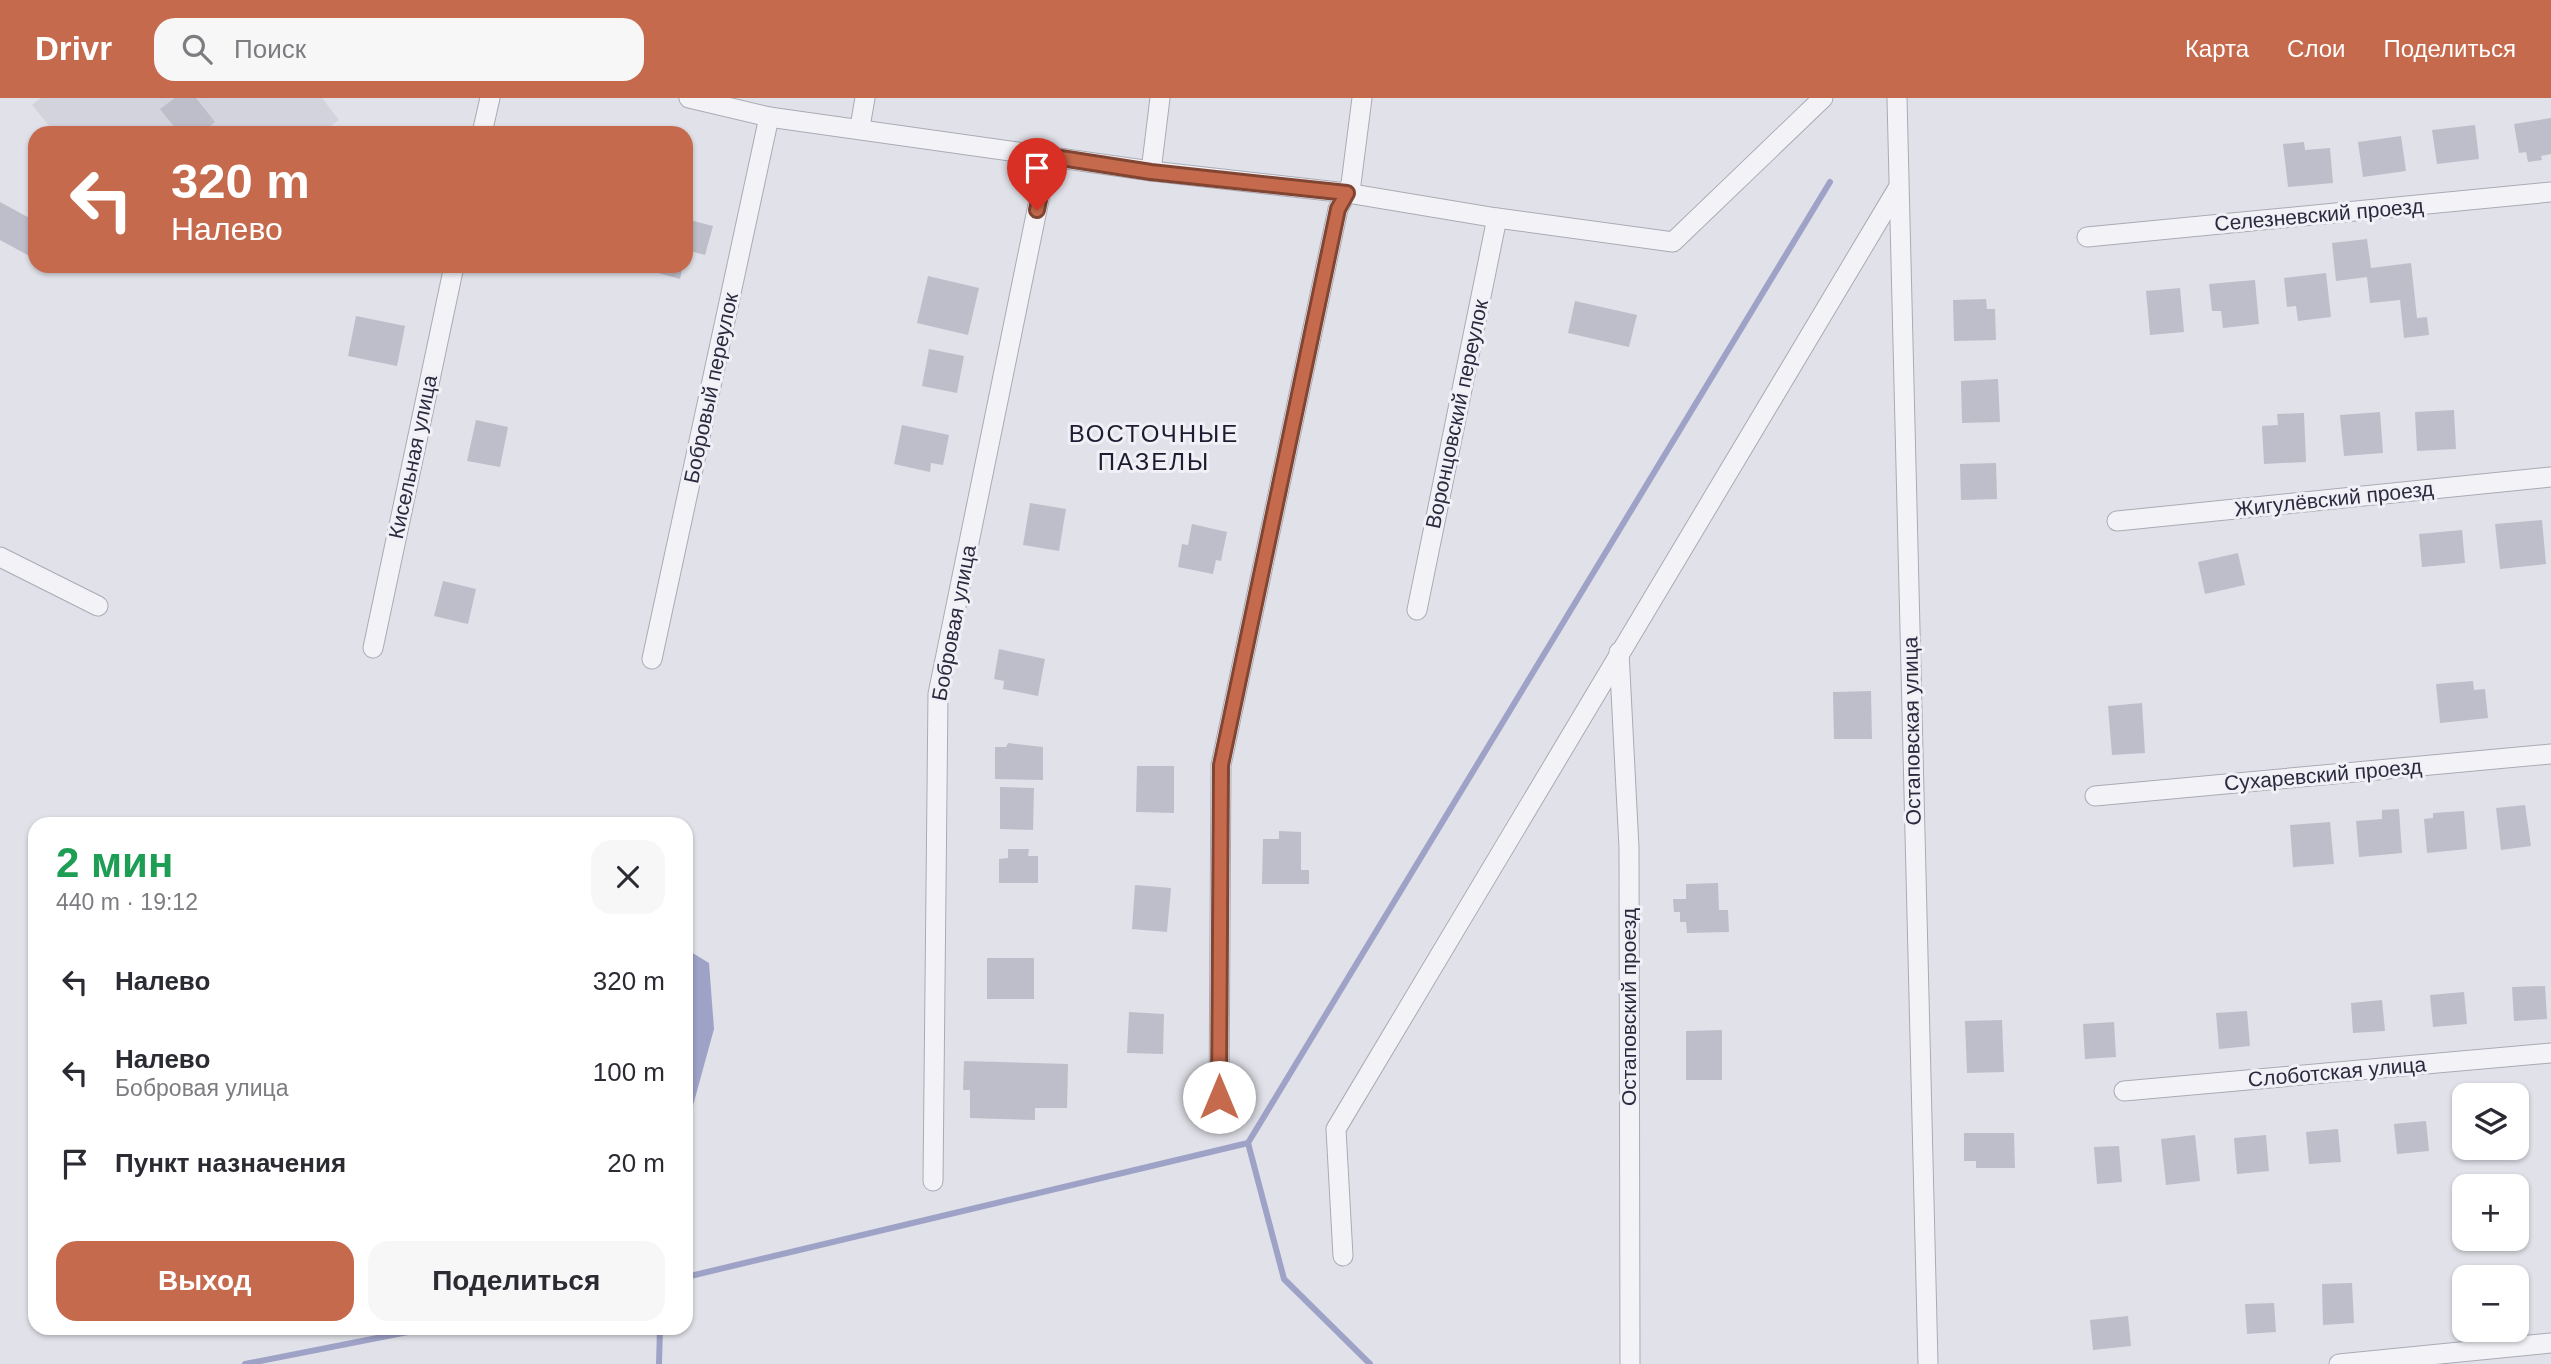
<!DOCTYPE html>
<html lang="ru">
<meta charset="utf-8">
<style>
:root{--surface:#fff;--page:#f7f7f7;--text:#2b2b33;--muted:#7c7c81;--accent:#c66a4d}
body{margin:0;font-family:Arial,sans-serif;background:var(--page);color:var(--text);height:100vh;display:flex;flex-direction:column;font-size:26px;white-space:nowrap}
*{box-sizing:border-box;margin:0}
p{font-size:23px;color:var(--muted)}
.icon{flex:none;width:38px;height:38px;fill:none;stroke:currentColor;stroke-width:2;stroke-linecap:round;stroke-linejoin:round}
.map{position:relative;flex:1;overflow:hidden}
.drawer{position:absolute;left:28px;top:719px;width:665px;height:518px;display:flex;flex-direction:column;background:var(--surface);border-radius:21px;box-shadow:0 2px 5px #0004}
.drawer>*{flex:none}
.hud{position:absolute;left:28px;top:28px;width:665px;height:147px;border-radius:21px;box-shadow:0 2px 5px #0004;background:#c66a4d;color:#fff;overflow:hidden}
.tools{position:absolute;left:2452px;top:985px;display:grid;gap:14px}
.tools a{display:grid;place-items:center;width:77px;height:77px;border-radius:14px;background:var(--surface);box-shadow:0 2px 5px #0004;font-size:35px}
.pin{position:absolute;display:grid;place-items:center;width:60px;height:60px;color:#fff;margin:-72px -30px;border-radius:50% 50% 50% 0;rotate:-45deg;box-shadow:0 0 7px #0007}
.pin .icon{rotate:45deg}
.me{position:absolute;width:77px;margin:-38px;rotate:0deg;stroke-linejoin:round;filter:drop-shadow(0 0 5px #0008)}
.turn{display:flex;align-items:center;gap:24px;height:147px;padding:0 28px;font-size:32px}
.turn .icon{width:91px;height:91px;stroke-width:2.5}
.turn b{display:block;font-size:49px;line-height:60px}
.round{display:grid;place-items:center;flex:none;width:74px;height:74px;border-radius:21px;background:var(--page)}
.head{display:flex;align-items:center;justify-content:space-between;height:119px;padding:0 28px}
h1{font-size:42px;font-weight:600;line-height:52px;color:#1e9e55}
.primary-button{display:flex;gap:14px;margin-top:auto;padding:14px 28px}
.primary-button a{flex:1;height:80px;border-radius:21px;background:var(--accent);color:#fff;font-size:28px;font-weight:600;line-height:80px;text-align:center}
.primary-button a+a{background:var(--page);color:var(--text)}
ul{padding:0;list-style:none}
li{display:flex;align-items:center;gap:21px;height:91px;padding:0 28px}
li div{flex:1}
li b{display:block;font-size:26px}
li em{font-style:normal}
header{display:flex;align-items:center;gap:42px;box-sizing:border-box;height:98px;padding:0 35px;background:var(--accent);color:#fff}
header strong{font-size:33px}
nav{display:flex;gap:38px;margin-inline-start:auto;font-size:24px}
.search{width:490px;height:63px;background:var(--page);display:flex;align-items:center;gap:18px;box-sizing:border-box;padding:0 24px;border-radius:21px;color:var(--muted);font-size:26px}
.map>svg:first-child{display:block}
</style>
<header>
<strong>Drivr</strong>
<div class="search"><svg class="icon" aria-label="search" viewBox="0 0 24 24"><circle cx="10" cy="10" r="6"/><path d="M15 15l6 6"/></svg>Поиск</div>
<nav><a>Карта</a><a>Слои</a><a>Поделиться</a></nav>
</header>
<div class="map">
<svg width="2551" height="1266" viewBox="0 0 2551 1266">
<rect width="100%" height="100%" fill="#e1e1e9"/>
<path fill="#d3d3dd" d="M41,0H322L339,22L321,35H55L32,7Z"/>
<path fill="#9ea2c6" d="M686,851L709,865L714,931L686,1033Z"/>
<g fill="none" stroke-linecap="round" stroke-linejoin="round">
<g stroke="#9ea2c6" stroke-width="6">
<path d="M1248,1045L1284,1181L1370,1266"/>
<path d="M686,1179L1248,1045L1830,84"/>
<path d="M245,1266L428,1230"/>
<path d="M659,1266L660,1230"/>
</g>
</g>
<g fill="#bebecb">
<path d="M175,0H196L215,24L202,35H179L160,11Z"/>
<path d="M2551,20V56L2541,58L2542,62L2528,64L2526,54L2519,55L2514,26Z"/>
<path d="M2475,27L2479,61L2437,66L2432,32Z"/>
<path d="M2401,38L2406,73L2363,79L2358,44Z"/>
<path d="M2304,44L2305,52L2330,50L2333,85L2288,89L2283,46Z"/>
<path d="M0,104L35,123V161L0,142Z"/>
<path d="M686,121L713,128L705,157L686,152Z"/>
<path d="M2367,141L2371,170L2411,165L2417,220L2427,219L2429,237L2404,240L2400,202L2370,205L2367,179L2336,183L2332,145Z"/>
<path d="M660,168H683L680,181L658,175Z"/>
<path d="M2326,175L2331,219L2298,223L2296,208L2287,209L2284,180Z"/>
<path d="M928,178L979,190L968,237L917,225Z"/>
<path d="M2255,182L2259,226L2223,230L2221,213H2212L2209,186Z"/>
<path d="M2180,190L2184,234L2150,237L2146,193Z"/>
<path d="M1986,201L1987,211H1995L1996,242L1954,243L1953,202Z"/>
<path d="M1575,203L1637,217L1629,249L1568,235Z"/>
<path d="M356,218L405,228L397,268L348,258Z"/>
<path d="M929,251L964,258L957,295L922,288Z"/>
<path d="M1998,281L2000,324L1962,325L1961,283Z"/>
<path d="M2454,312L2456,351L2417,353L2415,314Z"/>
<path d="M2380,314L2383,355L2344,358L2340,317Z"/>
<path d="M2304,315L2306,364L2264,366L2262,328L2278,327L2277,316Z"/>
<path d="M476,322L508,329L500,369L467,363Z"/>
<path d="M902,327L949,337L943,367L931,365L930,374L894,366Z"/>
<path d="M1996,365L1997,401L1961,402L1960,366Z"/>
<path d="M1030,405L1066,411L1059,453L1023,447Z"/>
<path d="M2542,422L2546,466L2500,471L2495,426Z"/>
<path d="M1192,426L1227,434L1221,463L1216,462L1213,476L1178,469L1182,446L1188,447Z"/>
<path d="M2462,432L2465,465L2422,469L2419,436Z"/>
<path d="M2238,455L2245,487L2205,496L2198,464Z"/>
<path d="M443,483L476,491L468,526L434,518Z"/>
<path d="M999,551L1045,561L1038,598L1003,591L1004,583L994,581Z"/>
<path d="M2473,583L2474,592L2485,591L2488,620L2440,625L2436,586Z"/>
<path d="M1871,593L1872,641H1834L1833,594Z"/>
<path d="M2142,605L2145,655L2112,657L2108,608Z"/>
<path d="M1008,645L1043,649V682L995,681V649H1006Z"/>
<path d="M1137,668H1174V715L1136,714Z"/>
<path d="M1000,689L1034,690L1033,732L1000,731Z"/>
<path d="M2525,707L2531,748L2501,752L2496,710Z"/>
<path d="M2399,711L2402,755L2359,759L2356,723L2382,721V712Z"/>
<path d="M2464,713L2467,751L2427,755L2424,721L2433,720V715Z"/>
<path d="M2330,724L2334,766L2293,769L2290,727Z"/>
<path d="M1279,733L1301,734V772H1309V786H1262L1263,741H1279Z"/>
<path d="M1008,751H1029L1028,758H1038V785H999V761L1008,760Z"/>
<path d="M1718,785L1719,812H1728L1729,834L1687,835L1686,824H1680V814H1674L1673,801H1686V786Z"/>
<path d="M1135,787L1171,790L1167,834L1132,831Z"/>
<rect x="987" y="860" width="47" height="41"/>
<path d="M2545,888L2547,921L2514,923L2512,889Z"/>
<path d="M2464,894L2467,926L2433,929L2430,897Z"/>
<path d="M2382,902L2385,933L2353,935L2351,905Z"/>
<path d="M2247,913L2250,948L2219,951L2216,915Z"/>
<path d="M1129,914L1164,916L1163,956L1127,955Z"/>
<path d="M2002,922L2004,974L1967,975L1965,923Z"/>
<path d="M2114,924L2116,959L2085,961L2083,926Z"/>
<path d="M1722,932V982H1686V933Z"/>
<path d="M964,963L1068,966L1067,1010H1035V1022L970,1020V992H963Z"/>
<path d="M2426,1023L2429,1053L2397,1056L2394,1026Z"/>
<path d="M2338,1031L2341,1064L2309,1066L2306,1034Z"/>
<path d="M1964,1035H2014L2015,1070H1976V1063H1964Z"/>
<path d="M2195,1037L2200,1083L2166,1087L2161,1041Z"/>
<path d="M2266,1037L2269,1073L2237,1076L2234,1040Z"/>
<path d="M2119,1048L2122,1084L2097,1086L2094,1049Z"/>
<path d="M2521,1180L2523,1212L2516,1213V1181Z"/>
<path d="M2352,1185L2354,1225L2323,1227L2322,1186Z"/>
<path d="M2274,1205L2276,1234L2247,1236L2245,1206Z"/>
<path d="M2128,1218L2131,1248L2093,1252L2090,1222Z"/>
</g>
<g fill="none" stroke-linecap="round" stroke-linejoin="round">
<defs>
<g id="minor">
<path d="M689,0L769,19L1151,73L1347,95L1497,120L1673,144L1823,0"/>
<path d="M1897,0L1928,1266"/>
<path d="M860,29L865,0"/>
<path d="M482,35L490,0"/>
<path d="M1151,73L1160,0"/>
<path d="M2087,139L2551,94"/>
<path d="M2117,423L2551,379"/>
<path d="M0,459L98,508"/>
<path d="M1417,512L1497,120"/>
<path d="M373,550L454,168"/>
<path d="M1619,554L1629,750L1630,1266"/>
<path d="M652,561L769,19"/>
<path d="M2095,698L2551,656"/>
<path d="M2124,993L2551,955"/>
<path d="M1219,999L1221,667L1338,111L1351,86L1362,0"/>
<path d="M933,1083L938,596L1048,58"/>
<path d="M1343,1158L1336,1031L1898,90"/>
<path d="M2339,1266L2551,1245"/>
</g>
</defs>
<use href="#minor" stroke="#aaaab6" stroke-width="21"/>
<use href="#minor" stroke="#f3f3f7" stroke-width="19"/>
</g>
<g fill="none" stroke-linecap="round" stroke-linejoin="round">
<defs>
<path id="route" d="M1037,112L1048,58L1151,74L1347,95L1338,111L1221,667L1219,999"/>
</defs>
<use href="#route" stroke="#814532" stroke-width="18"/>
<use href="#route" stroke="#c66a4d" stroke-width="12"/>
</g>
<g text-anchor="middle" stroke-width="6" stroke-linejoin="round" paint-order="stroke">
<g font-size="21" fill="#2b2a3f" stroke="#f0f0f6">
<text transform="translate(2319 117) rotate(-5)" y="7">Селезневский проезд</text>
<text transform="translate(711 290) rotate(-78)" y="7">Бобровый переулок</text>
<text transform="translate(1457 316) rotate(-78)" y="7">Воронцовский переулок</text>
<text transform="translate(413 359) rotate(-78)" y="7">Кисельная улица</text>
<text transform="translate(2334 401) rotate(-6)" y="7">Жигулёвский проезд</text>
<text transform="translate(954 525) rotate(-79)" y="7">Бобровая улица</text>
<text transform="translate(1912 633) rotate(-91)" y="7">Остаповская улица</text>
<text transform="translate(2323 677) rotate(-5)" y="7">Сухаревский проезд</text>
<text transform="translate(1629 909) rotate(-90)" y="7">Остаповский проезд</text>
<text transform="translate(2337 974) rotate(-5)" y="7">Слоботская улица</text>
</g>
<g font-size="24" letter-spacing="2" fill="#1d1c30" stroke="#f0f0f6">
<text x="1154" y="344">ВОСТОЧНЫЕ<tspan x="1154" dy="28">ПАЗЕЛЫ</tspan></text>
</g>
</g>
</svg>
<div class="tools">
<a><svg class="icon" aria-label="layers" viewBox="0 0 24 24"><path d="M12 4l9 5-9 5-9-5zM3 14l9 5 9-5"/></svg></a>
<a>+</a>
<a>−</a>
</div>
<div class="pin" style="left:1037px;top:112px;background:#d93025"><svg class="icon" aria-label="arrive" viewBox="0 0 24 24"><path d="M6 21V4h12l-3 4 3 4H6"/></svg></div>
<svg class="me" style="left:1219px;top:999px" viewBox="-20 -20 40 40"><circle r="19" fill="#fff"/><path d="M0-13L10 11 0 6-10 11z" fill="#c66a4d"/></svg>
<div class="hud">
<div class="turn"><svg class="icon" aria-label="left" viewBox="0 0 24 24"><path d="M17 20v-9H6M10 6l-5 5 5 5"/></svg><div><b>320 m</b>Налево</div></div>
</div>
<section class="drawer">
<div class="head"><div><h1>2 мин</h1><p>440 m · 19:12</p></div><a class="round"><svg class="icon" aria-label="close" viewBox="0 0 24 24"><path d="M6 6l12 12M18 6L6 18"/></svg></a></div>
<ul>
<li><svg class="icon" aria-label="left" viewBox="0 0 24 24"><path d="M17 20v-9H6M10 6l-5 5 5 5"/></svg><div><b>Налево</b></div><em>320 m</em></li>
<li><svg class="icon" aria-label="left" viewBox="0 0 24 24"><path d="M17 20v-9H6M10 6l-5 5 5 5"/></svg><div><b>Налево</b><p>Бобровая улица</p></div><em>100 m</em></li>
<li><svg class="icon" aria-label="arrive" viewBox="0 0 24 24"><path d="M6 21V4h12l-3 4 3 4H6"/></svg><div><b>Пункт назначения</b></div><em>20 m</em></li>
</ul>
<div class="primary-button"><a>Выход</a><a>Поделиться</a></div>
</section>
</div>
